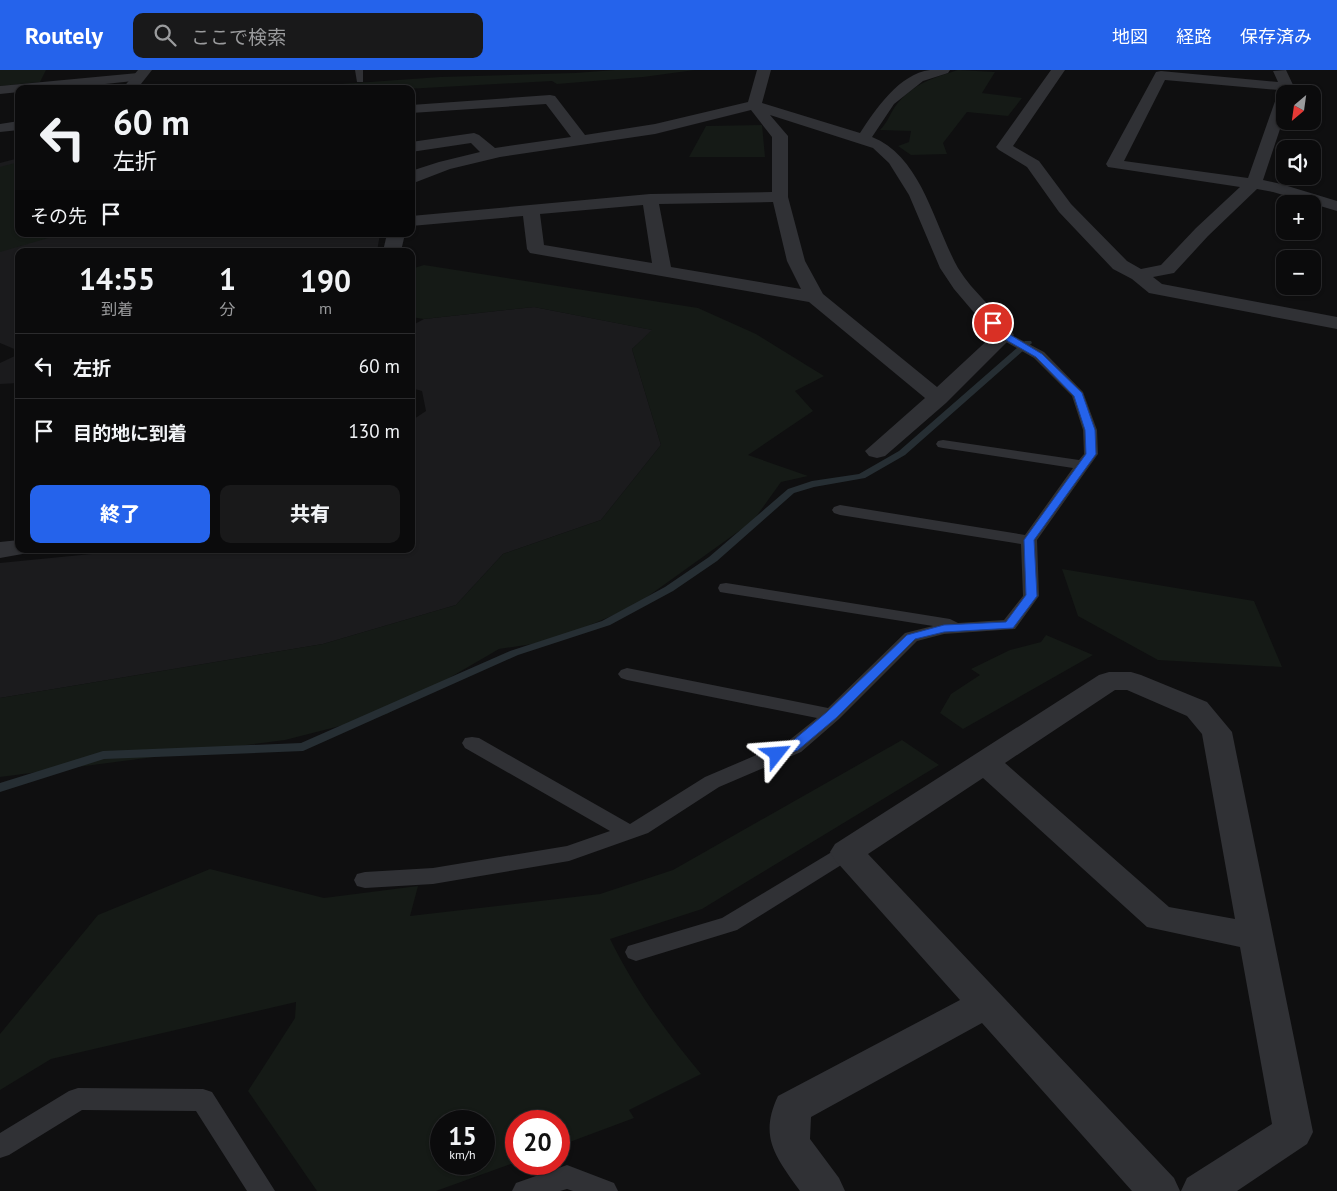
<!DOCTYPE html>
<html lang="ja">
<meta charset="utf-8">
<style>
:root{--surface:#0b0b0c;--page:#19191a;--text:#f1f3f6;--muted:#9a9b9d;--line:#2b2b2d;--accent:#2563eb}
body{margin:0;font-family:"PT Sans","Noto Sans JP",sans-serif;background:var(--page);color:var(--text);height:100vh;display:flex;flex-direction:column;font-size:19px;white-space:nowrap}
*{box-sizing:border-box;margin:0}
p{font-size:16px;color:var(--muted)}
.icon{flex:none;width:28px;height:28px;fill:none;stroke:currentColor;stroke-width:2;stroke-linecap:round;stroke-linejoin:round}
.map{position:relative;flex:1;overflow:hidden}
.side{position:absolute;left:15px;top:178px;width:400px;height:305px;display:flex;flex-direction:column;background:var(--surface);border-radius:10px;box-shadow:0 1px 4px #0004,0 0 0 1px var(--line)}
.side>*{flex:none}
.guide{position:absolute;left:15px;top:15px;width:400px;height:152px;border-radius:10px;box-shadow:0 1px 4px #0004,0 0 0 1px var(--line);background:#0b0b0c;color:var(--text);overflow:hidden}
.needle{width:32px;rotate:209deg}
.fabs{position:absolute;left:1276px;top:15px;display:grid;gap:10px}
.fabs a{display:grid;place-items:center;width:45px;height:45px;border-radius:10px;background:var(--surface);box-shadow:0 1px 4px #0004,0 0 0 1px var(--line);font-size:25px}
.speed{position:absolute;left:430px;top:1040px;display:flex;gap:10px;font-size:25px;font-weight:700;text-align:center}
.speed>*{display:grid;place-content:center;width:65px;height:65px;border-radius:50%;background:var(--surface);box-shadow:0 1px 4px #0004,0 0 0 1px var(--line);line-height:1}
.speed small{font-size:12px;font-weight:400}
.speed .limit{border:8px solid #d22;background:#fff;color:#111}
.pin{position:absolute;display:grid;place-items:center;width:42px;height:42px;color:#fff;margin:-21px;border:2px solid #fff;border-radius:50%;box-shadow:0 1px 5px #0007}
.me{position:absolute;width:55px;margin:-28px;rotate:62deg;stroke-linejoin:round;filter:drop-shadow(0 0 4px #0008)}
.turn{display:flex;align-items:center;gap:18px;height:105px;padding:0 15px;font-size:22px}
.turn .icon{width:65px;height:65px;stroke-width:2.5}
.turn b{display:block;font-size:35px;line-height:42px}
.then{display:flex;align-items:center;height:48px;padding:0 15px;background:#0003;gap:10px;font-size:19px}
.eta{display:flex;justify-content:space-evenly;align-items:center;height:85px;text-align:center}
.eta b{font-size:30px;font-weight:800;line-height:35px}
.button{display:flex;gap:10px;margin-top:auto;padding:10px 15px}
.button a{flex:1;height:58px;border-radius:10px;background:var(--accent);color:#fff;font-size:20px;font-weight:800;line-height:58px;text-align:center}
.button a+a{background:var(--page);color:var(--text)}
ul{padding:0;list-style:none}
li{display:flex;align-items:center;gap:15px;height:65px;padding:0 15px;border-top:1px solid var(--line)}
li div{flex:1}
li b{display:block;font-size:19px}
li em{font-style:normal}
header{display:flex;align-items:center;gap:30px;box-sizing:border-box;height:70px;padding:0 25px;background:var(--accent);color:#fff}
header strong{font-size:24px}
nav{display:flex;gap:28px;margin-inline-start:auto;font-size:18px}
.search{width:350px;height:45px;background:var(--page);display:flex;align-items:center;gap:12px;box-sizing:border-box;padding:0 18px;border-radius:10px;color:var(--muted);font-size:19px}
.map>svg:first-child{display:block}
</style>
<header>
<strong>Routely</strong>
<div class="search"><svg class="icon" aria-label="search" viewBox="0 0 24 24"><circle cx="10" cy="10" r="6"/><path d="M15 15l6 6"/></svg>ここで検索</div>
<nav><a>地図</a><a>経路</a><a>保存済み</a></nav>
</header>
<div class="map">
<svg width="1337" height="1121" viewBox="0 0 1337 1121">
<rect width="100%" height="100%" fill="#0f0f10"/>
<g fill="#1b1b1d">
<path d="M19,88V164H380L377,181H19V281L0,273V93Z"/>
<path d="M534,237L653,260L632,279L661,375L601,450L503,484L456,535L323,574L0,628V493L142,479H411V351L426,341L422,321L411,318V256L424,249Z"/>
<path d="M19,284V313L0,314V293Z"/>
</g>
<g fill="#151a16" fill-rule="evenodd">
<path d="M0,0H46L40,12L0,16Z"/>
<path d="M615,0H695L643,7L557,14L552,11L406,19L401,16L337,18L327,15L440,7L575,3Z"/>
<path d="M958,0L995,2L982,23L1022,28L1008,46L967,42L943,73L947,84L911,85L898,76L909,72L911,61L880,60C888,52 890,43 897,34C916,12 931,9 958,0Z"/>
<path d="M762,55L765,87H689L706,56Z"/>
<path d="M19,92V164H62L0,182V97Z"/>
<path d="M424,195L698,238L756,264L824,306L795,321L813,341L748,385L808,406L781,412L753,451L633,537L552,571L499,579L387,644L285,670L0,707V628L323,574L456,535L503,484L601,450L661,375L632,279L652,260L534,237L424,249L411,247V199Z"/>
<path d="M1062,499L1254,531L1282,597L1158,590L1078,546Z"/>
<path d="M1046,565L1093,585L963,659L940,643L951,624L980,605L971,599L1010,580L1041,572Z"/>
<path d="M902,670L939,695L702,839L610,869C634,918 666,962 701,1004L629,1040L634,1048L559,1076V1051H516V1092L436,1121H317L248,1021L295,948L296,932L51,989L0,1020V964L98,845L210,799L324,828L418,816L410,846L600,824L673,800ZM484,1051V1094H441V1051Z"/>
</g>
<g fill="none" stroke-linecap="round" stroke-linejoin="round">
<path fill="#262e33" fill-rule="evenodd" d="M1025,271H1031L1032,273L905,385L865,408L814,417L794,423L717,491L673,521L610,555L518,585L303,681L104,689L0,722V713L103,681L301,673L510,581L602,551L665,517L709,487L788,419L812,411L859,404L899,381Z"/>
<g fill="#303135" fill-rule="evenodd">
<path d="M355,0H363V12H357Z"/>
<path d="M1004,261L1044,282L1083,322L1097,360L1098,384L1037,470L1039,526L1015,559L944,564L917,571L839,649L801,682L719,717L648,763L569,791L433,814L365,818L357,816L354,810L357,804L365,802L433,798L567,776L610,761L465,678L462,673L465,668L472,667L479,668L630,754L705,707L787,672L817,648L627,610L621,608L618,604L621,600L627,598L828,638L905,563L933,556L726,523L720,522L718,518L720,514L726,513L950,549L958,553L1004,550L1023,526L1021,474L840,445L834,443L832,440L834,437L840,435L1025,465L1073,398L943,378L938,377L936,374L938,371L943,370L1079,390L1084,384L1083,360L1072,326L1034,288L999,268L998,265L999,262Z"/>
<path d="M847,774L854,777L858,782L854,787L737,860L636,891L628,888L625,882L628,876L722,848L840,777Z"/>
<path d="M78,1018L203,1019L212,1022L275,1121H247L196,1041L82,1040L9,1085L0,1088V1063L69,1021Z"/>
<path d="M567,1095L614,1113L618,1121H573L567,1119L560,1121H512L516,1113Z"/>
</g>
<g fill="#303135" fill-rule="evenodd">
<path d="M757,0H771L762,33L860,63C876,39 899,4 930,0C937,0 943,0 950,0L948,3L923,11L894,34L872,67C922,87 934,155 958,198C973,223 998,241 1014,265L946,333L885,386L877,388L869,386L865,381L925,328L809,232L530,183L527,179L523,146L411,156V146L650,124L772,122V67L751,40L655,64L500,87L450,99L411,114V101L439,92L480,82L471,73L411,82V72L474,63L479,65L495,78L571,67L546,34L411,43V35L550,25L555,26L585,65L655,54L748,32ZM770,45L873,78L889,93L909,125L940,198L954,219L993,265L937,317L823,224L805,191L788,127V66ZM773,132L787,191L801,219L671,197L659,134ZM643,135L652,193L544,175L540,144Z"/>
<path d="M1051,0H1065L1013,76L1039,91L1071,134L1127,191L1141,199L1161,195L1196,158L1240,117L1108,97L1106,94L1156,2L1161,1L1278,12L1273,1L1286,0L1294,17L1292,24H1285V44L1263,110L1281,114L1337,131V141L1273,122L1257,119L1208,166L1174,203L1153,207L1162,214L1337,247V259L1149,223L1132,209L1113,199L1059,142L1027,97L999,80L996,77ZM1165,10L1279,20L1248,108L1124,91Z"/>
<path d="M138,3L145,7L143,10L58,19H19V22L0,24V16Z"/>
<path d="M387,164H405L401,181H383Z"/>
<path d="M19,470V479H31L28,483L0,488V472Z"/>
<path d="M1109,602H1131L1141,605L1207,632L1232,662L1313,1062L1307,1074L1237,1121H1181L1187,1108L1272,1054L1240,877L1147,857L983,708L868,784L1174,1108L1180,1121H1132L982,953L811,1047L810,1069L839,1108L845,1121H800C777,1088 758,1068 778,1026L960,930L835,790L830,782L835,774L1099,605ZM1115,620H1127L1187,646L1202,664L1235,849L1169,837L1005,693Z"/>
</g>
<g fill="#303135" fill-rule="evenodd">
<path d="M138,0H152L137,19H122Z"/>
<path d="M19,51V60L0,62V54Z"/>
</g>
</g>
<path fill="#2563eb" stroke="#184099" d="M990,251H996L1007,263L1042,284L1082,323L1095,360L1096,384L1034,470L1037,526L1013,558L944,562L915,569L836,648L798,680L777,688L773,687L771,684L773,681L789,674L827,642L907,565L944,555L1006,552L1026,525L1024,470L1086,384L1085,360L1074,326L1036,287L1001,267L989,253Z"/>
</svg>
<div class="fabs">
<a><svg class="needle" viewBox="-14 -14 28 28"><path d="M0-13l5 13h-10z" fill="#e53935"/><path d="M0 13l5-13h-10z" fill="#9a9b9d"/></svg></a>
<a><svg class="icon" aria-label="sound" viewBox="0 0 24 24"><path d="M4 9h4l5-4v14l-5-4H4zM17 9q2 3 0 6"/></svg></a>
<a>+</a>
<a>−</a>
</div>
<div class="speed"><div>15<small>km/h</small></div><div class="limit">20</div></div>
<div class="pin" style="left:993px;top:253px;background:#d93025"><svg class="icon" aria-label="arrive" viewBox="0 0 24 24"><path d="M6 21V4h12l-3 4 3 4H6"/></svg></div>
<svg class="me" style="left:777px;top:684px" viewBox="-20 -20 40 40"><path d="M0-17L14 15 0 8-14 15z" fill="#2563eb" stroke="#fff" stroke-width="4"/></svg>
<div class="guide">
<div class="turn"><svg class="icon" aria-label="left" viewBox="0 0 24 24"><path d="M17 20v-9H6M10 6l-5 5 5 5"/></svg><div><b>60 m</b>左折</div></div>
<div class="then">その先<svg class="icon" aria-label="arrive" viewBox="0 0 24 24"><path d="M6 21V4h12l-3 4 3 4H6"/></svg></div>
</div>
<section class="side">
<div class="eta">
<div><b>14:55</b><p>到着</p></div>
<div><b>1</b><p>分</p></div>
<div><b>190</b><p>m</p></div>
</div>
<ul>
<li><svg class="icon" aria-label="left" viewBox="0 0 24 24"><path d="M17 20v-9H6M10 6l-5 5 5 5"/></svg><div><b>左折</b></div><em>60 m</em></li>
<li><svg class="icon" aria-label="arrive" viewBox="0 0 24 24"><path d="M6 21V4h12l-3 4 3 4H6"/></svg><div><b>目的地に到着</b></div><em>130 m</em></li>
</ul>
<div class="button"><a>終了</a><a>共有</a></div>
</section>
</div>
